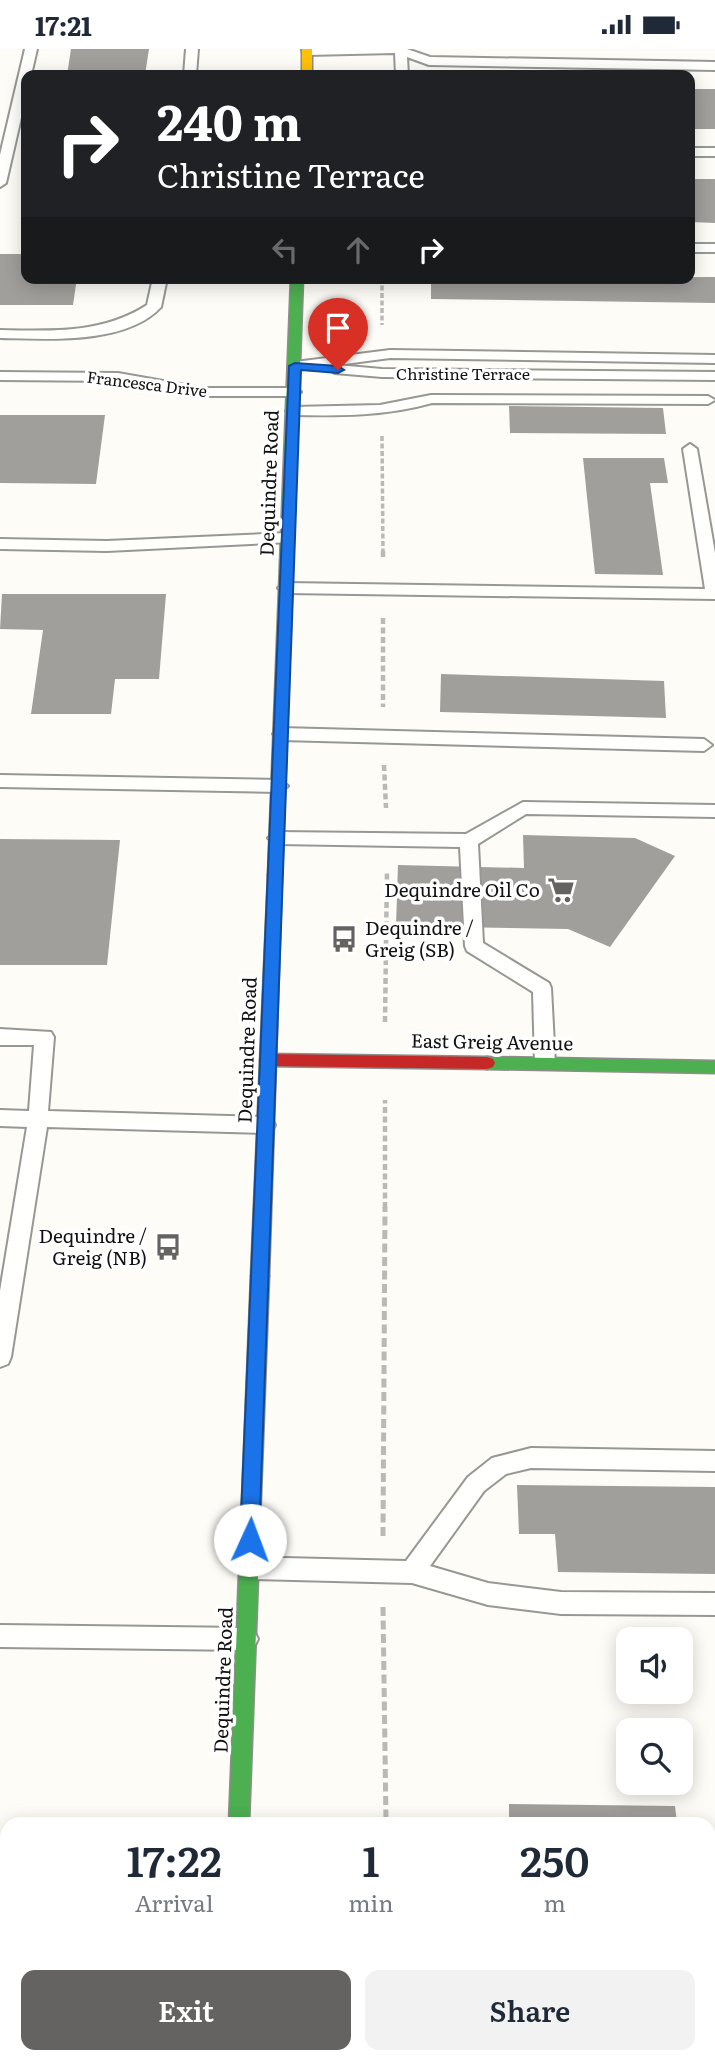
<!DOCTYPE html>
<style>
:root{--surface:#fff;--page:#f2f2f3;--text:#1f2937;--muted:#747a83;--accent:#646362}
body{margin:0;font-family:Literata,serif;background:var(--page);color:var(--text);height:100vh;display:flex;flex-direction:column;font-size:26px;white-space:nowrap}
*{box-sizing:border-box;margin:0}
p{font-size:23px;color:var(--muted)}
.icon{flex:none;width:38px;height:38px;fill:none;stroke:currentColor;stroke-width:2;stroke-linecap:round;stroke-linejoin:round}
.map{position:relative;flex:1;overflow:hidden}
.panel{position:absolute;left:0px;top:1768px;width:716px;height:247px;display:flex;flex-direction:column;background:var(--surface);border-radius:21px 21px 0 0;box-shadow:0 4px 18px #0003}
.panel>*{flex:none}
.guide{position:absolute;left:21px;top:21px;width:674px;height:214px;border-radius:14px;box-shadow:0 4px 18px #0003;background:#202124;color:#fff;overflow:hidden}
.fabs{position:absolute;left:616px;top:1578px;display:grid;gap:14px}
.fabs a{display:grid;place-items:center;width:77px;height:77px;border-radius:14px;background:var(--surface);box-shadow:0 4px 18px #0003;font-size:35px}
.pin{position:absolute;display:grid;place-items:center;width:60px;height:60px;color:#fff;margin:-72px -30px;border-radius:50% 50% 50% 0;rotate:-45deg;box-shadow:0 0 7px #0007}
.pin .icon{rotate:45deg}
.me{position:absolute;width:77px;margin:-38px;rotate:2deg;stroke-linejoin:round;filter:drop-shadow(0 0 5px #0008)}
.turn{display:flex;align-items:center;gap:24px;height:147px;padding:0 21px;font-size:32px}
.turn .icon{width:91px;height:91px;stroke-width:2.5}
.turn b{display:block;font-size:49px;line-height:60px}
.lanes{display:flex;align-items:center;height:66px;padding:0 21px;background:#0003;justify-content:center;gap:35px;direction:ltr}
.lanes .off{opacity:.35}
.eta{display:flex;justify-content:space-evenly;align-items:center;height:119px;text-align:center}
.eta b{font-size:42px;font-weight:600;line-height:49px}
.action{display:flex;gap:14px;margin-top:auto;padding:14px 21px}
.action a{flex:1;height:80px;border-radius:14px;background:var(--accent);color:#fff;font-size:28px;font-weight:600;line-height:80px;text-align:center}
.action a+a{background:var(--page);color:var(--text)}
.status{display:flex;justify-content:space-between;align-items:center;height:49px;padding:0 35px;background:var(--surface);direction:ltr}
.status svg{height:19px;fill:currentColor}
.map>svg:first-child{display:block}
</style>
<div class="status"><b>17:21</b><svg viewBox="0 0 49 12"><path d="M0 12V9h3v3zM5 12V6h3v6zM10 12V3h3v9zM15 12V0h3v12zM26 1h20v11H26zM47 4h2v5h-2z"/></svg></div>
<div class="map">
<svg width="715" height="2014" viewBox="0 0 715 2014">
<rect width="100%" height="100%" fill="#fdfcf7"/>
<g fill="#a19f9c">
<path d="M71,0H149L145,26H67Z"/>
<rect x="690" y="40" width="25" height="40"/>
<path d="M690,130H715V174L690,173Z"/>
<path d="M0,205H26V229H77L73,256H0Z"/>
<path d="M715,228V254L431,250V229Z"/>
<path d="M509,357L663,359L666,385L510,384Z"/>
<path d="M0,366H105L96,435L0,434Z"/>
<path d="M583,409H664L668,434H650L663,526L595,525Z"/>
<path d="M2,545H166L159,630H115L111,665H31L43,581L0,580Z"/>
<path d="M441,625L664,632L666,669L440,663Z"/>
<path d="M523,786L635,789L675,807L610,898L568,880L396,877L398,816L524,819Z"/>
<path d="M0,790L120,791L107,916H0Z"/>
<path d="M517,1436L715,1438V1525L558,1523L555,1485H519Z"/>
<path d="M509,1755L675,1757L677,1774H509Z"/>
<path d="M517,2007H696L697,2014H517Z"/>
</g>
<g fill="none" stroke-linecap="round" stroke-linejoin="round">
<defs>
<g id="lane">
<path d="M25,0H37L31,26H26V47L6,134L0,138V106Z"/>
<path d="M186,0H198L196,26H184Z"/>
<path d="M302,0H407L430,8L715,13V21L429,16L407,8L408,26H396L395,4L307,6L303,5Z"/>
<rect x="690" y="99" width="25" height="8"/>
<rect x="690" y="195" width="25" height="8"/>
<path d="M153,229H167L161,258C126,296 47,290 0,289V281C52,282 102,285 147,256Z"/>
<path d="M390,301L715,306V314L390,309L337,316L382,320L715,323V331L382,328L335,324L328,320L331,317L295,321L288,317L295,313Z"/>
<path d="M0,323L118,324L203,339H294L301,343L294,347H203L118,332L0,331Z"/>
<path d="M431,346L708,347L715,351L708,355L432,354C386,367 340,367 293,366L286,362L293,358L380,356Z"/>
<path d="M690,395L697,400L715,504V550L286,544L278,539L286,534L705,540L683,400Z"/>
<path d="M287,484L292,485V493L107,502L0,500V490L107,492Z"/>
<path d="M281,679L704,690L712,696L704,702L281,691L273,685Z"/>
<path d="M0,726L279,731L288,737L279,743L0,738Z"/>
<path d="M523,753L715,756V768L526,765L478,795L483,894L549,934L551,939L555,1015L552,1020H538L535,1015L533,943L467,902L465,897L460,798L277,795L268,789L277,783L466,785Z"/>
<path d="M0,980L51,983L54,988L48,1062L265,1068L272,1070L275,1076L272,1082L265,1084L47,1078L11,1308L8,1315L0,1318V1242L27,1078L0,1077V1061L29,1062L34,996H0Z"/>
<path d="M531,1399L715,1402V1422L531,1419L506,1425L484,1442L430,1517L488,1534L561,1543L715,1544V1566L561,1565L488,1556L412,1534L249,1530L241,1527L238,1519L241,1511L249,1508L406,1512L468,1428L492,1409Z"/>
<path d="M0,1576L246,1579L254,1582L258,1590L254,1598L246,1601L0,1598Z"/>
<rect x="709" y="1910" width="6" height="26"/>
<rect x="424" y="2007" width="26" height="7"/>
</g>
<g id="fast">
<path d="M291,229H303L282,826L275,831L268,826Z"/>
<path d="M487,1008L715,1012V1024L487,1020L481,1018L479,1014L481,1010Z"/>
<path d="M260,1220L266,1222L269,1227L249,1774H229L251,1227L254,1222Z"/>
</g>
<g id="slow">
<rect x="302" y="0" width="10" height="26"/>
<path d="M275,821L282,826L269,1227L266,1232L260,1234L254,1232L251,1227L268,826Z"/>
<rect x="219" y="2007" width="22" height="7"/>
</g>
<path id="jam" d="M268,1005L487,1008L493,1010L495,1014L493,1018L487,1020L268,1017L262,1015L260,1011L262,1007Z"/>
</defs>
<use href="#lane" stroke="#979795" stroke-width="4"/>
<use href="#fast" stroke="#8e8d8b" stroke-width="3"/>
<use href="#slow" stroke="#8e8d8b" stroke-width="3"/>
<use href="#jam" stroke="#8e8d8b" stroke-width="3"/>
<g stroke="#b9b9b8" stroke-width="3.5" stroke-dasharray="5 2.5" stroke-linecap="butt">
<path d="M382,229V276"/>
<path d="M382,387L383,504"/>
</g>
<g stroke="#b9b9b8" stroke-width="4.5" stroke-dasharray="6 3.5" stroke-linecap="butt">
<path d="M383,502V511"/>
<path d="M383,569V658"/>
<path d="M384,716L386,759"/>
<path d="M385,973L387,821"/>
<path d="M385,1159V1051"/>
</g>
<g stroke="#b9b9b8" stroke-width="5" stroke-dasharray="9 4.5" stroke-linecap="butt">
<path d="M383,1487L385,1158"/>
<path d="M383,1558L386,1774"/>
<path d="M389,2007V2014"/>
</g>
<use href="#lane" fill="#fffffe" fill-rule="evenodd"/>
<use href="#fast" fill="#4caf50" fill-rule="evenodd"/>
<use href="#slow" fill="#ffc107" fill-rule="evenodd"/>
<use href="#jam" fill="#c62828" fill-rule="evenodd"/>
</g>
<path fill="#1a73e8" stroke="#114b97" stroke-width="2" d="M295,314L338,317L344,321L338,324L301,321L259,1491L256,1497L250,1500L243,1497L240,1491L289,317Z"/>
<defs>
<symbol id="supermarket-bare" viewBox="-9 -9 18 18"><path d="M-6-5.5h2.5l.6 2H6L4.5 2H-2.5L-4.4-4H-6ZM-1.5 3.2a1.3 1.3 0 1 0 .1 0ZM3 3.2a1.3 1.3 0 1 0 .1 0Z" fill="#646362" stroke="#fff" stroke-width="2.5" paint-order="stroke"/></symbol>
<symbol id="bus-bare" viewBox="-9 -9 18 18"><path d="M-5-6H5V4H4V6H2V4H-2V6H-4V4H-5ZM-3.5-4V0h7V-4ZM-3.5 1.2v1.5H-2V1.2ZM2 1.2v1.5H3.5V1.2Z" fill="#646362" stroke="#fff" stroke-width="2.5" paint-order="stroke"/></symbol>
</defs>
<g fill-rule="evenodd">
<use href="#supermarket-bare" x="542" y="822" width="38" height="38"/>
<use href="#bus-bare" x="325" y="871" width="38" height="38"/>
<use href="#bus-bare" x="149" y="1179" width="38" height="38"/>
</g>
<g text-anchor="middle" stroke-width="7" stroke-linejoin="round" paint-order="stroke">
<g font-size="16" fill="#111" stroke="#fff">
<text x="463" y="331">Christine Terrace</text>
<text transform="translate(147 335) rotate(7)" y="6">Francesca Drive</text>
</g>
<g font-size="19" fill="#111" stroke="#fff">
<text transform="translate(269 434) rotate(-88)" y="7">Dequindre Road</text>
<text transform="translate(492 993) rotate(1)" y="7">East Greig Avenue</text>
<text transform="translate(247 1001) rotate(-88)" y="7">Dequindre Road</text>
<text transform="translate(223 1631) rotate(-88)" y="7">Dequindre Road</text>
</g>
<g font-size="19" fill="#111" stroke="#fff" text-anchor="end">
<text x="540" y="848">Dequindre Oil Co</text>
<text x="365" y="886" text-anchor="start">Dequindre /<tspan x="365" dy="22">Greig (SB)</tspan></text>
<text x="147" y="1194">Dequindre /<tspan x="147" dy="22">Greig (NB)</tspan></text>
</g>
</g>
</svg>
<div class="fabs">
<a><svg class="icon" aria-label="sound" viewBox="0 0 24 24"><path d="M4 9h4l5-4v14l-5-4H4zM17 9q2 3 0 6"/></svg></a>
<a><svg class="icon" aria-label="search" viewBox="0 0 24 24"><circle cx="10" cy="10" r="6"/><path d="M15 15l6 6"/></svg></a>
</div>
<div class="pin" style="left:338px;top:321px;background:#d93025"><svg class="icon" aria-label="arrive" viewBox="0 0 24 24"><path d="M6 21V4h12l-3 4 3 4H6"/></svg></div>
<svg class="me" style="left:250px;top:1491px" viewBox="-20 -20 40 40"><circle r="19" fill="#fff"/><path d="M0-13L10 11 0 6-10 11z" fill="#1a73e8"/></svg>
<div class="guide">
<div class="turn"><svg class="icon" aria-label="right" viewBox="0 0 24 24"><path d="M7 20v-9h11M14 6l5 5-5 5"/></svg><div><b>240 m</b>Christine Terrace</div></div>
<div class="lanes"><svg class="icon off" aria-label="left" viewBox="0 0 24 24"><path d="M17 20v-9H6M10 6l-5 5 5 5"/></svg><svg class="icon off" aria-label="ahead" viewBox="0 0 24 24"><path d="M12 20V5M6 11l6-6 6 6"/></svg><svg class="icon" aria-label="right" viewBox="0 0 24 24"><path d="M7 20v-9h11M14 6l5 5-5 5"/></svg></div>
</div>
<section class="panel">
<div class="eta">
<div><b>17:22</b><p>Arrival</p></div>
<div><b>1</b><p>min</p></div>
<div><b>250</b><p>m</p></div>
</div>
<div class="action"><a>Exit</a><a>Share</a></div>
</section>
</div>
